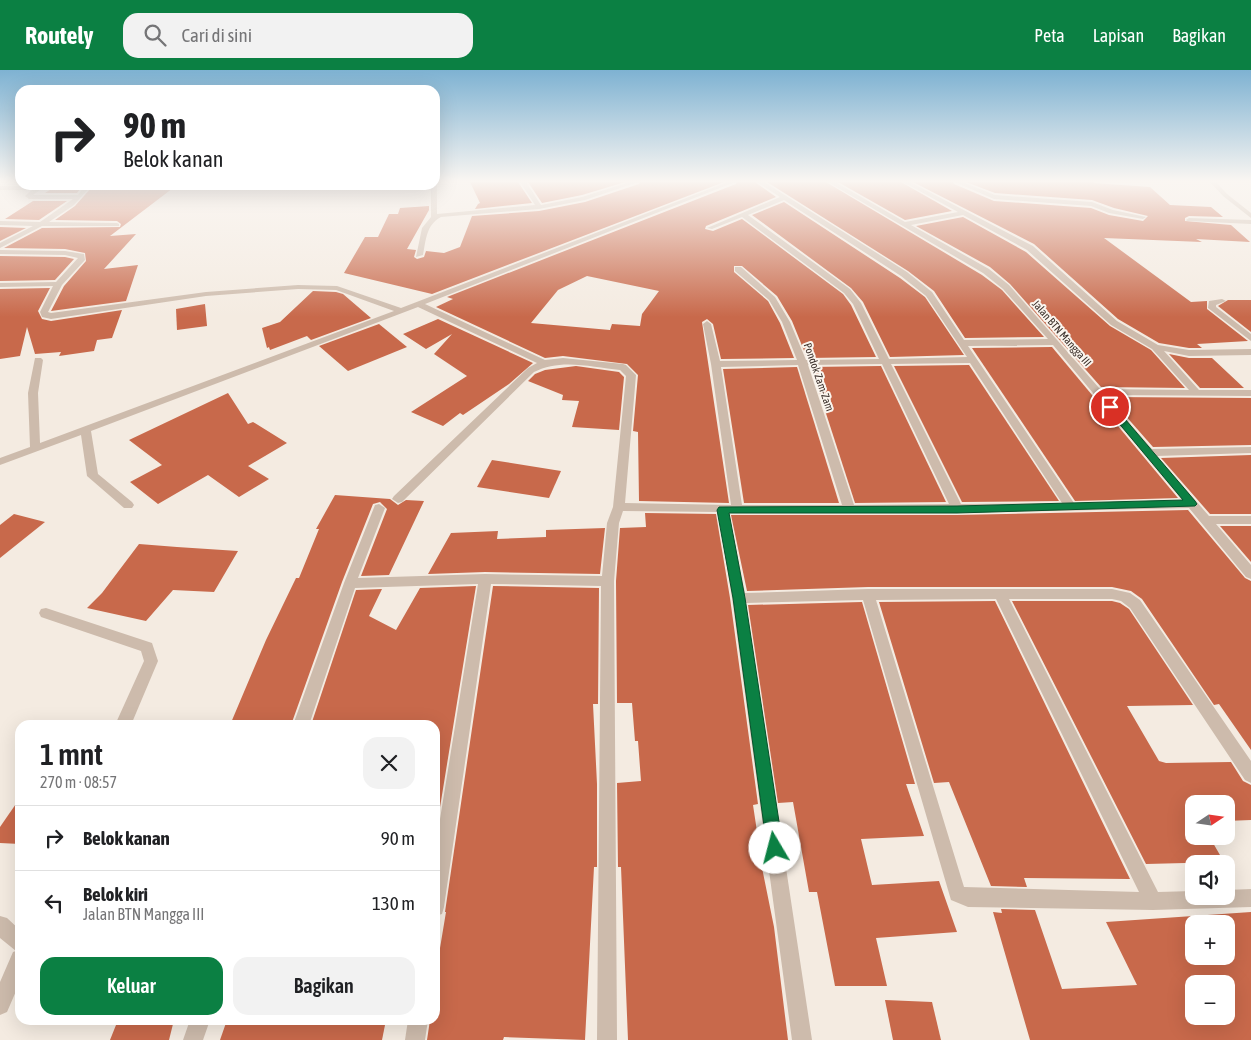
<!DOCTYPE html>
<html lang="id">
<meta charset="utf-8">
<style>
:root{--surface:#fff;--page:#f2f2f2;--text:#202124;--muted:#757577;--line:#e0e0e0;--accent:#0b8043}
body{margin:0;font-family:"Asap Condensed",sans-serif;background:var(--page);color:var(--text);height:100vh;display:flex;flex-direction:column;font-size:19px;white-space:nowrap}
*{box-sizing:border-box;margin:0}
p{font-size:16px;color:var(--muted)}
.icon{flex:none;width:28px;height:28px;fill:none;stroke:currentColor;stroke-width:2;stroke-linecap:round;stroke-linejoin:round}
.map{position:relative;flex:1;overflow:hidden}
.side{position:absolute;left:15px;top:650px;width:425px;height:305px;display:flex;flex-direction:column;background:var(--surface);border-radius:15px;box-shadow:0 5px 20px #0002}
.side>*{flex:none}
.guide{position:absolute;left:15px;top:15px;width:425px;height:105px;border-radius:15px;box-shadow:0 5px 20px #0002;background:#fff;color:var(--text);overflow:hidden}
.needle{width:32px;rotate:77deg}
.buttons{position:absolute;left:1185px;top:725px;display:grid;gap:10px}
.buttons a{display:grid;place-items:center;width:50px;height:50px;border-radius:10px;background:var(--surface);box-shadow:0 5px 20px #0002;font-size:25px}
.pin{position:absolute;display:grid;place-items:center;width:42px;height:42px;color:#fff;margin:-21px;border:2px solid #fff;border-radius:50%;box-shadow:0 1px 5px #0007}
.me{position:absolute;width:55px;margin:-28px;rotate:352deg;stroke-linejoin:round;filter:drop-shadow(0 0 4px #0008)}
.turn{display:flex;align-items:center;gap:18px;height:105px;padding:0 25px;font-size:22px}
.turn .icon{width:65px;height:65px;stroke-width:2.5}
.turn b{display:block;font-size:35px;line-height:42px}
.round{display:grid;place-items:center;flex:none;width:52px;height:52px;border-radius:15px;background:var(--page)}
.head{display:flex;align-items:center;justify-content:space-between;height:85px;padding:0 25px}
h1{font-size:30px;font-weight:600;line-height:38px}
.cta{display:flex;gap:10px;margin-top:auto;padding:10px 25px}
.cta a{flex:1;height:58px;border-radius:15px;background:var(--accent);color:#fff;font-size:20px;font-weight:600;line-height:58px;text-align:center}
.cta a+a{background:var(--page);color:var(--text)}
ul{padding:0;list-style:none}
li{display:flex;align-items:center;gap:15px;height:65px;padding:0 25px;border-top:1px solid var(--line)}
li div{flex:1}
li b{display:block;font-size:19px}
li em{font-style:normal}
header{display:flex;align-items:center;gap:30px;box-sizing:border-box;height:70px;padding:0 25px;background:var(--accent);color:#fff}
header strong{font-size:24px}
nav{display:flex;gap:28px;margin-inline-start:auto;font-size:18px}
.search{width:350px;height:45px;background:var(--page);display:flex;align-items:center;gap:12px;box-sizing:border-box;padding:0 18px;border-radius:15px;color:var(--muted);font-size:19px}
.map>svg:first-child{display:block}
</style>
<header>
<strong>Routely</strong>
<div class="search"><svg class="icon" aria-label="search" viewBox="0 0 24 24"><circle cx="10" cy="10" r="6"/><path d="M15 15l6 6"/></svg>Cari di sini</div>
<nav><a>Peta</a><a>Lapisan</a><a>Bagikan</a></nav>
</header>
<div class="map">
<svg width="1251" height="970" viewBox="0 0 1251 970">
<rect width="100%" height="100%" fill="#f4ebe1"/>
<g fill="#c8694b" fill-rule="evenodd">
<path d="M470,112H518L532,133L475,139L478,134L480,133Z"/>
<path d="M528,112H625L582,125L542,133Z"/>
<path d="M640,112H724L432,224L344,203L365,167H378L389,144H398L400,138L429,136V140L407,179L416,180L414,187L417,189L424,187L426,181L444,183L460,177L472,146L539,141L585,132L639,114Z"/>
<path d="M737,112H755L776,127L706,156L705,159L713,161L742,149L843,224L851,235L876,287L807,288L792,251L777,226L742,196H734V202L768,231L780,253L794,288L721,289L713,254L707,249L702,252L729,433L639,431L638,362L633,361L638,305L627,294L563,286L545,288L436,237L453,229L447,227L736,114ZM587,206L659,221L642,244L640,256L612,254L610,260L531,253L558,220Z"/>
<path d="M767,112H826L982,205L1002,220L1044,267L965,268L934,221L908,201Z"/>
<path d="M838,112H901L952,141L905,150Z"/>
<path d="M913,112H953L954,114L994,131L1091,138L1109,145L1143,151L1148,146L1114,138L1092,130L995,123L966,112H1094V113L1150,117L1170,135L1211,137L1223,147L1189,146L1185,148V151L1231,155L1250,172L1196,169L1202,172L1104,168L1191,232L1207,231V239L1248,271L1197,274L1202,278H1189L1159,273L1118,249L1034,174Z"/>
<path d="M100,115H177L110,166L136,164L104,199L138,195L126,231L51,241L64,216L86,191L85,183L65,179L4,178L42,158L120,157L121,154L117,151L55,150L75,136L91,118Z"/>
<path d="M53,118H81L77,123H45Z"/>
<path d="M33,131H67L39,150L5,149Z"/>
<path d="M784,132L900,208L925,227L964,285L890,287L863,232L851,218L752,145Z"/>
<path d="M963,147L1026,182L1110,256L1151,280L1185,318L1101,317L1010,214L990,197L916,156Z"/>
<path d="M0,157L26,158L0,171Z"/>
<path d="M0,186L65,187L74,189L55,210L0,211Z"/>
<path d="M50,218L38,241L42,249L51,251L122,240L112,268L97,270L94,281L59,286L61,282L35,284L27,257L20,286L0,289V219Z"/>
<path d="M313,221L336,222L343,224L371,248L311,270L307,266L270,280L269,277L267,278L262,258L280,252Z"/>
<path d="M1228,230H1251V262L1218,236Z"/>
<path d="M205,234L207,256L177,260L176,239Z"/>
<path d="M438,249L533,293L509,314L463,345L460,343L443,356L411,342L467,306L434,284L452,264L426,279L403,264Z"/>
<path d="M379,254L407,277L348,301L319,276Z"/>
<path d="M1052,277L1178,428L1075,431L972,278Z"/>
<path d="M1169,284L1189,288H1212L1244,318H1200Z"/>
<path d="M969,295L1059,431L962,432L894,296Z"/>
<path d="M576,296L619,302L624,307L619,360L572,357L579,331L562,330L563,325L528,311L535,304L545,300Z"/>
<path d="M881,296L946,432L855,433L811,297Z"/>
<path d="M797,297L839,433H744L723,299Z"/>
<path d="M228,323L248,354L253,352L287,373L248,396L269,409L239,427L208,405L158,434L130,412L162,395L129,370Z"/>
<path d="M1109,327L1251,328V375L1153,377Z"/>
<path d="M1251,385V444H1210L1161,388Z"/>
<path d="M492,390L561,401L549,428L477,417Z"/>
<path d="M335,425L390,429L398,435L406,430L424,431L389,505L361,506L387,439L380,432L373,434L342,512L291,655H230L266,570L296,508H299L319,459H316Z"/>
<path d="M1188,440L1245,508L1251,511V680L1219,634L1214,635L1142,529L1131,521L1112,517H868L747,521L731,445H957Z"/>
<path d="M645,443L716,444L730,528L758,734L753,735L761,788H760L774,857L788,970H628L621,797H618L617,713L641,711L638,671H635L632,633H617L616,511L620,458L646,457Z"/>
<path d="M14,444L45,452L0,488V455Z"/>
<path d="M1220,456H1251V492Z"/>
<path d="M605,458L600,504L485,502L428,504L451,463L498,461L497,469L546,467V460Z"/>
<path d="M139,474L177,477L238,481L214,522L173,520L146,551L87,538L102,523Z"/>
<path d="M476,516L435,768V655H311L356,520L382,519L369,546L396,560L420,518Z"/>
<path d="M493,516L599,518L598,634H593L597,714V797H594L585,970L504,967L503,970H427L430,950H435V908L446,842H445Z"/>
<path d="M995,531L1130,809L1024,808L1027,817L991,816L949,712L934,713L879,532Z"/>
<path d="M1012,531H1112L1120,533L1129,539L1193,635L1127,636L1159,691L1166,693L1231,692L1243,711L1251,715V750L1226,751V734H1194V766H1209L1224,792L1146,794Z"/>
<path d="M862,532L915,714H906L924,766L861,769L872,815L939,811L957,862L876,868L887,916H835L817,822H809L793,732L778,733L748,535Z"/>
<path d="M20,728V774L0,773V757Z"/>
<path d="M1001,839L1035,840L1062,919L1137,915L1106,852L1251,842V970H1030L993,842L1002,843ZM1194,854H1226V886H1194ZM1194,914H1226V946H1194Z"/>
<path d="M885,930L932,932L941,970H893Z"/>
<path d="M118,950H174L169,970H110Z"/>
<path d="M227,950H386L382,970H220Z"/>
</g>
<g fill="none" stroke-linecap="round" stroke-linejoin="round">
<g fill="#cdbbac" fill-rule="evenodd">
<path d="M520,112H526L541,135L582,127L630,112H638L585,130L539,139L441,147C426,155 426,170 423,185L416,187L422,158L431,147V115H435V113L437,115V144L535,135Z"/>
<path d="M728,112H735L425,234L545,290L563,288L623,294L626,295L636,305L625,433L731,435L711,294L703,254L707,251L711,254L720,291L797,290L782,252L769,230L735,201V197H741L775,227L790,252L806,290L879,289L853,234L844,223L742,147L712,159L707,158L780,127L757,112H764L907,202L932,222L964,270L1048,269L1003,219L983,203L828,112H835L905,152L958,142L903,112H910L1033,176L1117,251L1158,275L1189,280L1251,279V285L1189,286L1164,281L1199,320H1251V326L1105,325L1152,379L1251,377V383L1157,386L1209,446H1251V454H1216L1251,495V509L1246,507L1189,438L957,443H729L745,523L868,519H1112L1130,523L1140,530L1251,691V713L1245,710L1130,538L1121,531L1112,529H1009L1158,822L1194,821V826H1226V820L1251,819V837L1153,840L968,837L951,830L863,530L746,533L812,970H792L732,528L718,442L623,441L619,453L614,511L617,970H597L601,516L491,514L444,837L442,844L435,846V780L478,514L355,518L309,655H293L344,513L375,435L379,434L385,438L358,508L485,504L602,506L607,453L613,437L626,306L620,300C592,297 560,288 534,302L402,432L398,433L392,429L394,426L528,298L537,293L418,237L91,361L98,404L132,432L134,435L132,438H124L87,406L81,365L0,395V388L30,377L28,323L35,288H41L43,290L38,323L40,373L394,241L336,220L298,219L206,226L51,249L42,247L40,242L53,216L0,217V213L56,212L78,188L65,185L0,184V180L65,181L84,184L85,190L62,215L48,242L51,243L206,222L298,215L337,216L401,238ZM784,130L901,206L926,226L967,287L889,289L861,233L850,219L748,145ZM963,145L1027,180L1111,255L1152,279L1189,320L1100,319L1009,215L989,199L911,155ZM1053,275L1182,430L1074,433L968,276ZM970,293L1062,433L961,434L891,294ZM882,294L949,434L854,435L808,295ZM798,295L842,435H742L721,297ZM996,529L1139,822L964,817L876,530Z"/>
<path d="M955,112H962L995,125L1092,132L1113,140L1146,147L1143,149L1109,143L1091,136L994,129Z"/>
<path d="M1210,112H1216L1227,124L1251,143V148L1223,126Z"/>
<path d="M80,115H87L89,118L74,135L49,152L117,153L119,154V156H42L0,178V173L33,156L0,155V151L40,152L73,129H29L25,126L32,120H0V116L41,117V119L33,125H78L83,118Z"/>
<path d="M1189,148L1251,150V154L1187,151L1186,150Z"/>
<path d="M1222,229L1226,231L1216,235V237L1251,264V271L1208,238L1209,231Z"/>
<path d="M46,538L152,573L158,591L131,655H115L144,591L141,581L41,547L39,543L41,539Z"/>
<path d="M0,846L7,848L20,860V912L7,942L0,945V912L13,882L16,881L0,868Z"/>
<path d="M190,950H210L203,970H183Z"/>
<path d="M408,950H428L425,970H405Z"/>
</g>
</g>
<linearGradient id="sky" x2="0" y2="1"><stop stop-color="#7eb2d2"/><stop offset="0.45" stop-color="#faf6f2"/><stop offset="1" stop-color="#faf6f2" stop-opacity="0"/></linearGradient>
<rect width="1251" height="247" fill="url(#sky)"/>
<path fill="#0b8043" stroke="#07532c" d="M1107,335H1113L1195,431L1197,434L1195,436L957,443H729L745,528L783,778L780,783L775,786L769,783L767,778L733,528L717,440L719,437L957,436L1183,430L1107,339Z"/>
<g text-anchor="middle" stroke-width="4" stroke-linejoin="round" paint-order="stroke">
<g font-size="11" fill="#3b302b" stroke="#fbf5ee">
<text transform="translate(1062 263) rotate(49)" y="4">Jalan BTN Mangga III</text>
<text transform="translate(819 307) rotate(71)" y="4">Pondok Zam-Zam</text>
</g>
</g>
</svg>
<div class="buttons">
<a><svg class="needle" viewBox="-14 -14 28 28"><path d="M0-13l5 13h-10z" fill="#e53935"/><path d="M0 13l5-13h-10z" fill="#757577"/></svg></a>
<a><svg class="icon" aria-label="sound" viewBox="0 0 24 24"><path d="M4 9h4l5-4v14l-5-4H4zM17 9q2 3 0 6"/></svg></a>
<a>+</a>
<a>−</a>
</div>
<div class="pin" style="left:1110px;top:337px;background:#d93025"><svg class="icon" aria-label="arrive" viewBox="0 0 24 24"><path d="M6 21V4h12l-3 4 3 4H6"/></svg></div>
<svg class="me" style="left:775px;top:778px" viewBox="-20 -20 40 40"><circle r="19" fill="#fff"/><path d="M0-13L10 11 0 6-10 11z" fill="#0b8043"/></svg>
<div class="guide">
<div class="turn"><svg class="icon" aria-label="right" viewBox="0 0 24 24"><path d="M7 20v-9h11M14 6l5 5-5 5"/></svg><div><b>90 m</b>Belok kanan</div></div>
</div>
<section class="side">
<div class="head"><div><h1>1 mnt</h1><p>270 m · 08:57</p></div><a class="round"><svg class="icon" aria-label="close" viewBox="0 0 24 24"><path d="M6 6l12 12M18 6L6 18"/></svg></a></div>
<ul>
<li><svg class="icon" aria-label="right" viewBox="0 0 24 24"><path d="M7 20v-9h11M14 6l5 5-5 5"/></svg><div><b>Belok kanan</b></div><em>90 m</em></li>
<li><svg class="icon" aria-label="left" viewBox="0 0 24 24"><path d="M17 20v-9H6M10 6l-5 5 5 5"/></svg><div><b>Belok kiri</b><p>Jalan BTN Mangga III</p></div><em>130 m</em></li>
</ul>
<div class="cta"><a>Keluar</a><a>Bagikan</a></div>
</section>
</div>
